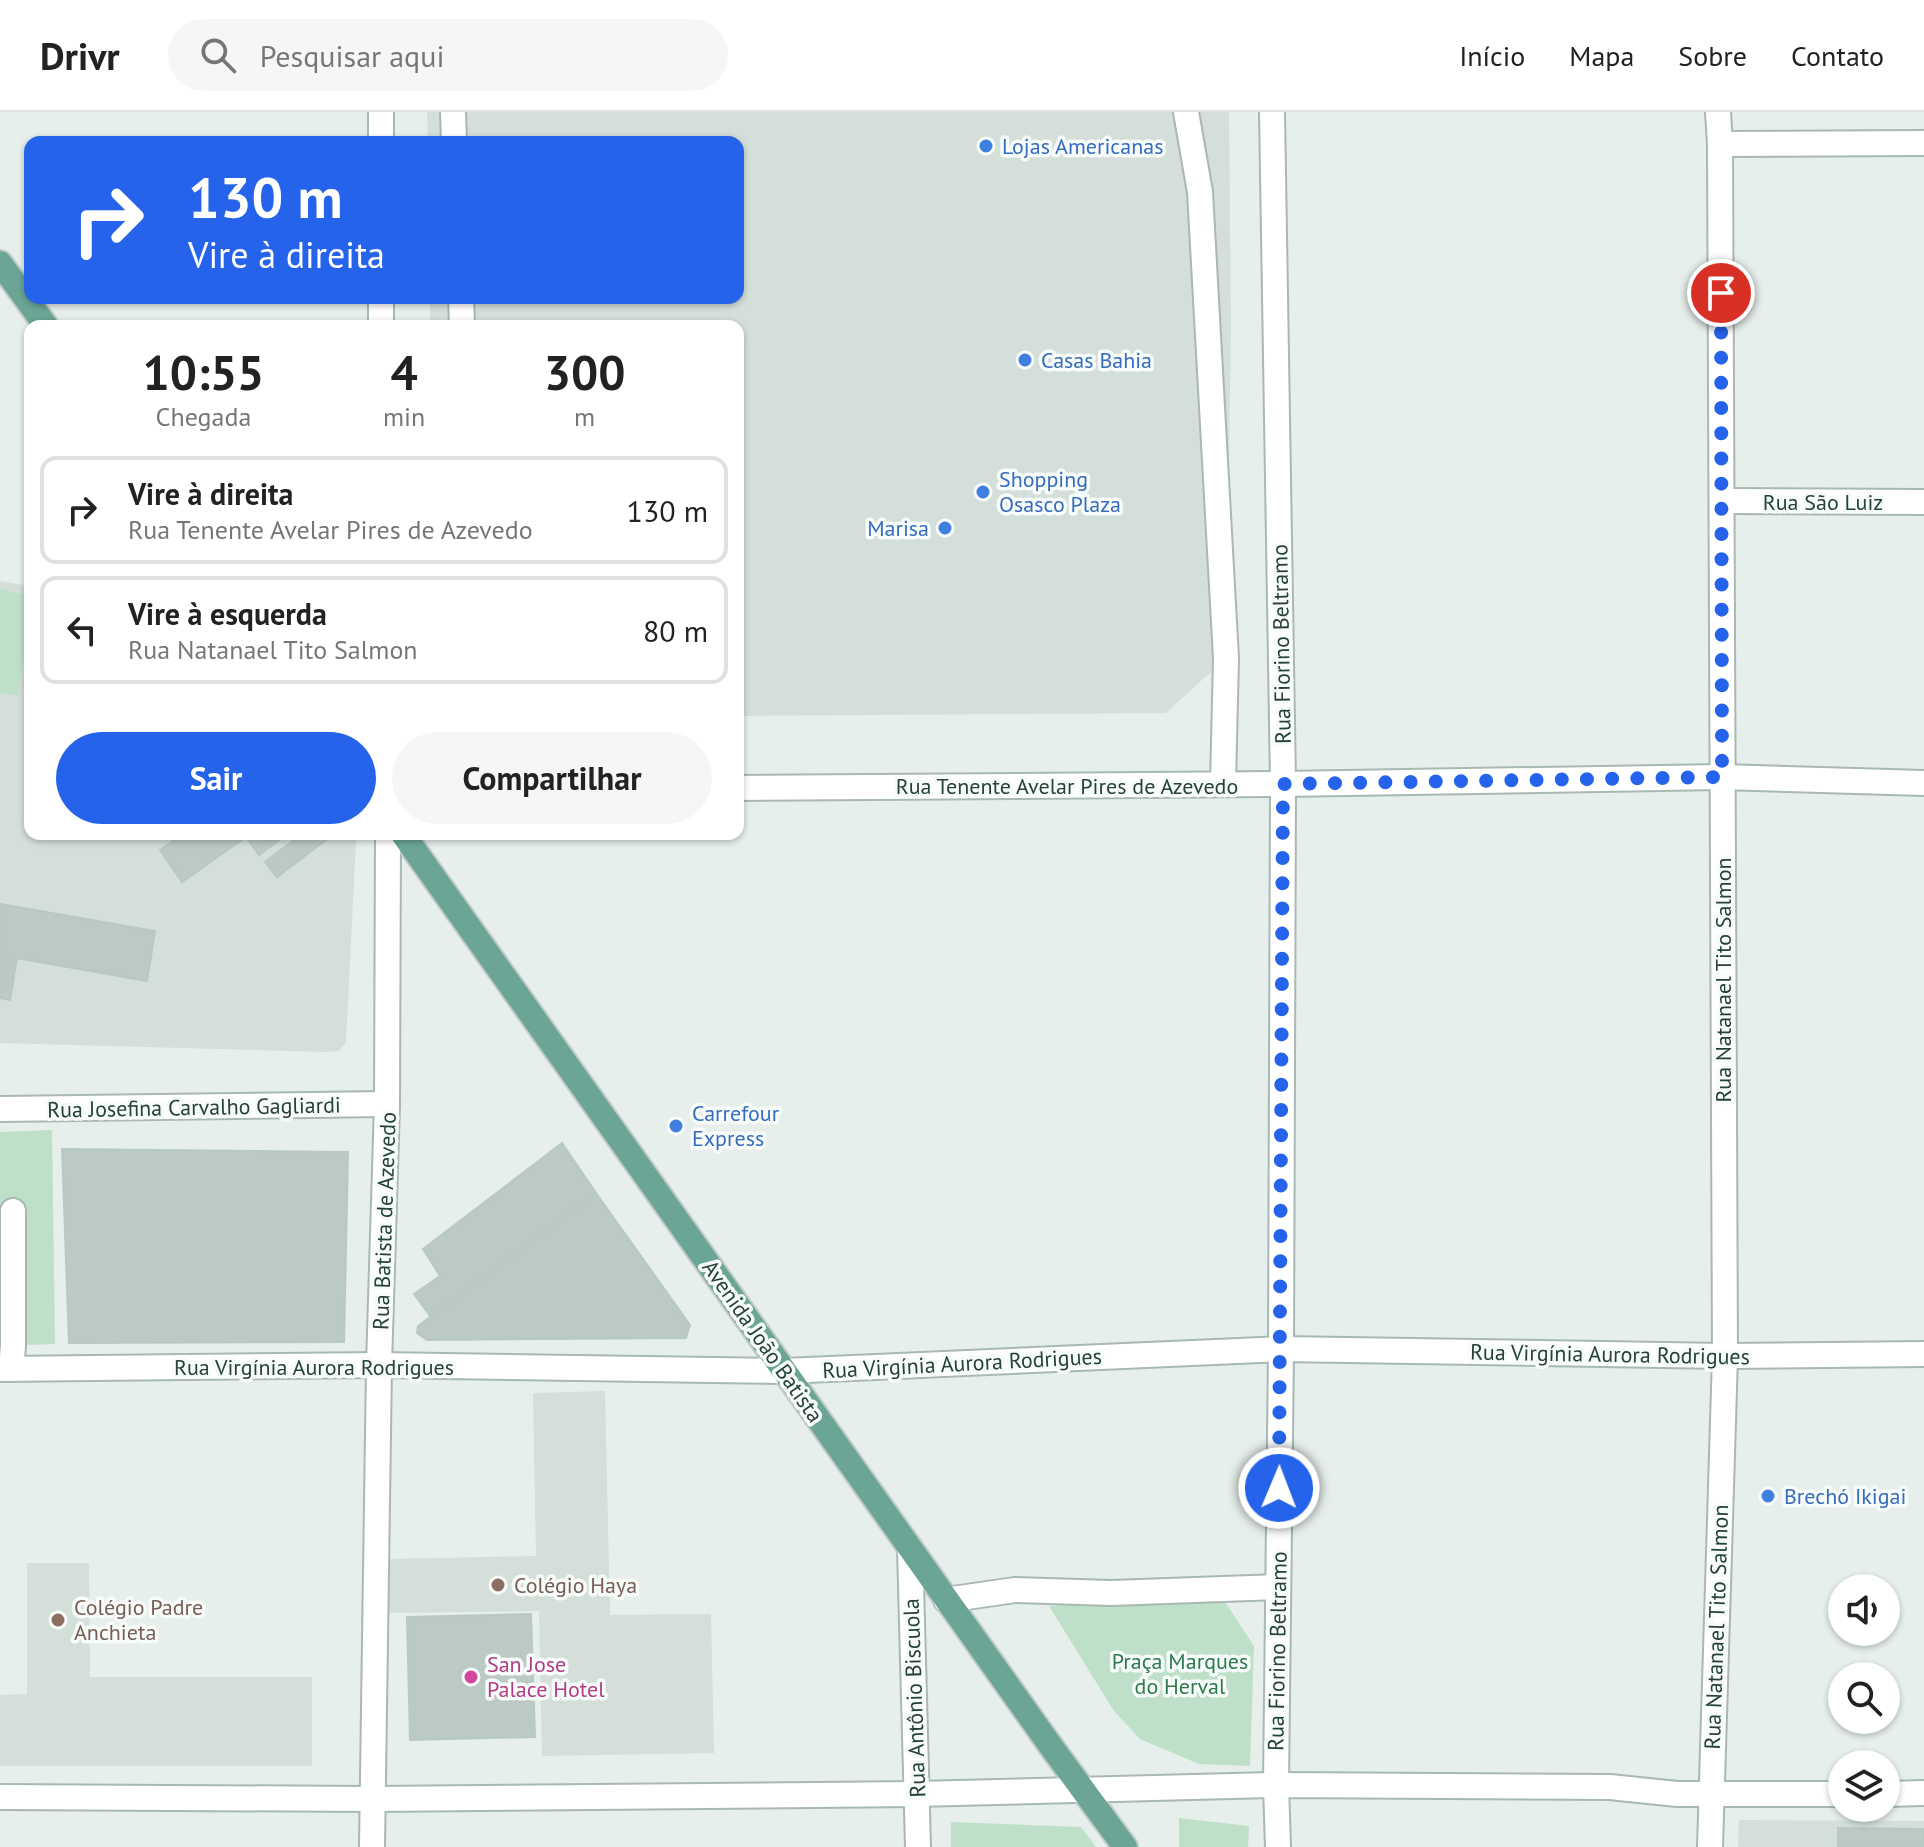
<!DOCTYPE html>
<html lang="pt">
<meta charset="utf-8">
<style>
:root{--surface:#fff;--page:#f6f6f6;--text:#222;--muted:#767676;--line:#e0e0e0;--accent:#2563eb}
body{margin:0;font-family:"PT Sans",sans-serif;background:var(--page);color:var(--text);height:100vh;display:flex;flex-direction:column;font-size:30px;white-space:nowrap}
*{box-sizing:border-box;margin:0}
p{font-size:26px;color:var(--muted)}
.icon{flex:none;width:44px;height:44px;fill:none;stroke:currentColor;stroke-width:2;stroke-linecap:round;stroke-linejoin:round}
.map{position:relative;flex:1;overflow:hidden}
.sheet{position:absolute;left:24px;top:208px;width:720px;height:520px;display:flex;flex-direction:column;background:var(--surface);border-radius:16px;box-shadow:0 2px 6px #0004}
.sheet>*{flex:none}
.banner{position:absolute;left:24px;top:24px;width:720px;height:168px;border-radius:16px;box-shadow:0 2px 6px #0004;background:#2563eb;color:#fff;overflow:hidden}
.fabs{position:absolute;left:1828px;top:1462px;display:grid;gap:16px}
.fabs a{display:grid;place-items:center;width:72px;height:72px;border-radius:50%;background:var(--surface);box-shadow:0 2px 6px #0004;font-size:40px}
.pin{position:absolute;display:grid;place-items:center;width:68px;height:68px;color:#fff;margin:-34px;border:4px solid #fff;border-radius:50%;box-shadow:0 2px 8px #0007}
.me{position:absolute;width:88px;margin:-44px;rotate:1deg;stroke-linejoin:round;filter:drop-shadow(0 0 6px #0008)}
.turn{display:flex;align-items:center;gap:28px;height:168px;padding:0 32px;font-size:36px}
.turn .icon{width:104px;height:104px;stroke-width:2.5}
.turn b{display:block;font-size:56px;line-height:68px}
.eta{display:flex;justify-content:space-evenly;align-items:center;height:136px;text-align:center}
.eta b{font-size:48px;font-weight:800;line-height:56px}
.button{display:flex;gap:16px;margin-top:auto;padding:16px 32px}
.button a{flex:1;height:92px;border-radius:48px;background:var(--accent);color:#fff;font-size:32px;font-weight:800;line-height:92px;text-align:center}
.button a+a{background:var(--page);color:var(--text)}
ul{padding:0;list-style:none}
li{display:flex;align-items:center;gap:24px;height:108px;margin:0 16px 12px;padding:0 16px;border:4px solid var(--line);border-radius:16px}
li div{flex:1}
li b{display:block;font-size:30px}
li em{font-style:normal}
header{display:flex;align-items:center;gap:48px;box-sizing:border-box;height:112px;padding:0 40px;background:var(--surface);border-bottom:2px solid var(--line)}
header strong{font-size:38px}
nav{display:flex;gap:44px;margin-inline-start:auto;font-size:28px}
.search{width:560px;height:72px;background:var(--page);display:flex;align-items:center;gap:20px;box-sizing:border-box;padding:0 28px;border-radius:44px;color:var(--muted);font-size:30px}
.map>svg:first-child{display:block}
</style>
<header>
<strong>Drivr</strong>
<div class="search"><svg class="icon" aria-label="search" viewBox="0 0 24 24"><circle cx="10" cy="10" r="6"/><path d="M15 15l6 6"/></svg>Pesquisar aqui</div>
<nav><a>Início</a><a>Mapa</a><a>Sobre</a><a>Contato</a></nav>
</header>
<div class="map">
<svg width="1924" height="1735" viewBox="0 0 1924 1735">
<rect width="100%" height="100%" fill="#e6efeb"/>
<g fill="#d4dfda">
<path d="M427,0H1229L1231,212L1226,546L1166,601L738,604V214H430V186H738V30H428Z"/>
<path d="M0,469L30,474V722H350L356,729L346,930L339,939L326,940L0,931Z"/>
<path d="M605,1279L610,1503L711,1502L714,1641L542,1644L539,1499L387,1501L386,1447L536,1444L533,1281Z"/>
<path d="M27,1451H89L90,1565H312V1654H0V1583L27,1582Z"/>
<path d="M1739,1708L1924,1709V1735H1738Z"/>
</g>
<g fill="#bfe0c8">
<path d="M0,477L30,484V546L24,545L17,584L0,581Z"/>
<path d="M52,1018L55,1232L0,1234V1020Z"/>
<path d="M1223,1487L1254,1534L1250,1654L1199,1652L1140,1627L1114,1599L1049,1494Z"/>
<path d="M1179,1706L1249,1714L1248,1735H1179Z"/>
<path d="M951,1710L1081,1715L1096,1735H951Z"/>
</g>
<g fill="#bbcac4" stroke="#b8c9c2" stroke-width="2">
<path d="M183,722H250L182,770L160,738Z"/>
<path d="M250,722H287L259,743L246,725Z"/>
<path d="M295,722H334L277,765L265,750L298,725Z"/>
<path d="M0,792L155,819L147,869L17,846L10,888L0,886Z"/>
<path d="M562,1031L596,1081L431,1205L414,1182L440,1164L423,1137Z"/>
<path d="M62,1037L348,1040L344,1230L69,1231Z"/>
<path d="M596,1081L690,1213L686,1226L427,1228L417,1221L418,1214Z"/>
<path d="M531,1502L535,1625L410,1628L407,1505Z"/>
<path d="M1838,1716L1924,1717V1735H1838Z"/>
</g>
<g fill="none" stroke-linecap="round" stroke-linejoin="round">
<defs>
<g id="minor">
<path d="M453,0L454,30"/>
<path d="M1186,0L1200,80L1226,546L1223,672"/>
<path d="M1272,0L1283,672L1281,1237L1276,1673L1278,1735"/>
<path d="M381,30V0"/>
<path d="M1720,32L1924,31"/>
<path d="M461,186L462,214"/>
<path d="M381,214V186"/>
<path d="M1722,389L1924,390"/>
<path d="M738,676L1283,672L1722,665L1924,671"/>
<path d="M0,997L387,992"/>
<path d="M0,1257L379,1253L784,1259L1281,1237L1725,1244L1924,1242"/>
<path d="M11,1257L13,1234V1099"/>
<path d="M910,1436L918,1735"/>
<path d="M946,1488L1015,1478L1111,1481L1278,1475"/>
<path d="M1886,1682L1924,1681"/>
<path d="M0,1685L372,1687L916,1682L1276,1673L1610,1675L1677,1682H1842"/>
<path d="M372,1735L379,1253L387,992L388,722"/>
<path d="M1710,1735L1725,1244L1720,32L1718,0"/>
</g>
<g id="major">
<path d="M0,151L46,214"/>
<path d="M403,722L1050,1633L1125,1735"/>
</g>
</defs>
<use href="#minor" stroke="#a8b8b2" stroke-width="28"/>
<use href="#major" stroke="#c2cac8" stroke-width="28"/>
<use href="#minor" stroke="#fff" stroke-width="24"/>
<use href="#major" stroke="#6aa596" stroke-width="24"/>
</g>
<g fill="none" stroke-linecap="round" stroke-linejoin="round">
<path stroke="#2563eb" stroke-width="14" stroke-dasharray="0 25.2" d="M1279,1376L1283,672L1722,665L1721,181"/>
</g>
<g fill="#3f7fe0" stroke="#f7fbf9" stroke-width="3">
<circle cx="986" cy="34" r="8"/>
<circle cx="1025" cy="248" r="8"/>
<circle cx="983" cy="380" r="8"/>
<circle cx="945" cy="416" r="8"/>
<circle cx="676" cy="1014" r="8"/>
<circle cx="1768" cy="1384" r="8"/>
</g>
<g fill="#8d6e63" stroke="#f7fbf9" stroke-width="3">
<circle cx="498" cy="1473" r="8"/>
<circle cx="58" cy="1508" r="8"/>
</g>
<circle fill="#d1479c" stroke="#f7fbf9" stroke-width="3" cx="471" cy="1565" r="8"/>
<g text-anchor="middle" stroke-width="7" stroke-linejoin="round" paint-order="stroke">
<g font-size="22" fill="#366cbe" stroke="#f7fbf9" text-anchor="start">
<text x="1002" y="42">Lojas Americanas</text>
<text x="1041" y="256">Casas Bahia</text>
<text x="999" y="375">Shopping<tspan x="999" dy="25">Osasco Plaza</tspan></text>
<text x="929" y="424" text-anchor="end">Marisa</text>
<text x="692" y="1009">Carrefour<tspan x="692" dy="25">Express</tspan></text>
<text x="1784" y="1392">Brechó Ikigai</text>
</g>
<g font-size="22" fill="#24423a" stroke="#f7fbf9">
<text x="1823" y="398">Rua São Luiz</text>
<text transform="translate(1281 532) rotate(-91)" y="8">Rua Fiorino Beltramo</text>
<text x="1067" y="682">Rua Tenente Avelar Pires de Azevedo</text>
<text transform="translate(1723 868) rotate(-90)" y="8">Rua Natanael Tito Salmon</text>
<text transform="translate(194 995) rotate(-1)" y="8">Rua Josefina Carvalho Gagliardi</text>
<text transform="translate(384 1109) rotate(-88)" y="8">Rua Batista de Azevedo</text>
<text transform="translate(763 1229) rotate(55)" y="8">Avenida João Batista</text>
<text transform="translate(1610 1242) rotate(1)" y="8">Rua Virgínia Aurora Rodrigues</text>
<text transform="translate(962 1251) rotate(-3)" y="8">Rua Virgínia Aurora Rodrigues</text>
<text x="314" y="1263">Rua Virgínia Aurora Rodrigues</text>
<text transform="translate(1716 1515) rotate(-88)" y="8">Rua Natanael Tito Salmon</text>
<text transform="translate(1277 1539) rotate(-89)" y="8">Rua Fiorino Beltramo</text>
<text transform="translate(914 1586) rotate(-92)" y="8">Rua Antônio Biscuola</text>
</g>
<g font-size="22" fill="#785e54" stroke="#f7fbf9" text-anchor="start">
<text x="514" y="1481">Colégio Haya</text>
<text x="74" y="1503">Colégio Padre<tspan x="74" dy="25">Anchieta</tspan></text>
</g>
<g font-size="22" fill="#2d7a4b" stroke="#f7fbf9">
<text x="1180" y="1557">Praça Marques<tspan x="1180" dy="25">do Herval</tspan></text>
</g>
<g font-size="22" fill="#b23c85" stroke="#f7fbf9" text-anchor="start">
<text x="487" y="1560">San Jose<tspan x="487" dy="25">Palace Hotel</tspan></text>
</g>
</g>
</svg>
<div class="fabs">
<a><svg class="icon" aria-label="sound" viewBox="0 0 24 24"><path d="M4 9h4l5-4v14l-5-4H4zM17 9q2 3 0 6"/></svg></a>
<a><svg class="icon" aria-label="search" viewBox="0 0 24 24"><circle cx="10" cy="10" r="6"/><path d="M15 15l6 6"/></svg></a>
<a><svg class="icon" aria-label="layers" viewBox="0 0 24 24"><path d="M12 4l9 5-9 5-9-5zM3 14l9 5 9-5"/></svg></a>
</div>
<div class="pin" style="left:1721px;top:181px;background:#d93025"><svg class="icon" aria-label="arrive" viewBox="0 0 24 24"><path d="M6 21V4h12l-3 4 3 4H6"/></svg></div>
<svg class="me" style="left:1279px;top:1376px" viewBox="-20 -20 40 40"><circle r="17" fill="#2563eb" stroke="#fff" stroke-width="3"/><path d="M0-11L8 9 0 5-8 9z" fill="#fff"/></svg>
<div class="banner">
<div class="turn"><svg class="icon" aria-label="right" viewBox="0 0 24 24"><path d="M7 20v-9h11M14 6l5 5-5 5"/></svg><div><b>130 m</b>Vire à direita</div></div>
</div>
<section class="sheet">
<div class="eta">
<div><b>10:55</b><p>Chegada</p></div>
<div><b>4</b><p>min</p></div>
<div><b>300</b><p>m</p></div>
</div>
<ul>
<li><svg class="icon" aria-label="right" viewBox="0 0 24 24"><path d="M7 20v-9h11M14 6l5 5-5 5"/></svg><div><b>Vire à direita</b><p>Rua Tenente Avelar Pires de Azevedo</p></div><em>130 m</em></li>
<li><svg class="icon" aria-label="left" viewBox="0 0 24 24"><path d="M17 20v-9H6M10 6l-5 5 5 5"/></svg><div><b>Vire à esquerda</b><p>Rua Natanael Tito Salmon</p></div><em>80 m</em></li>
</ul>
<div class="button"><a>Sair</a><a>Compartilhar</a></div>
</section>
</div>
